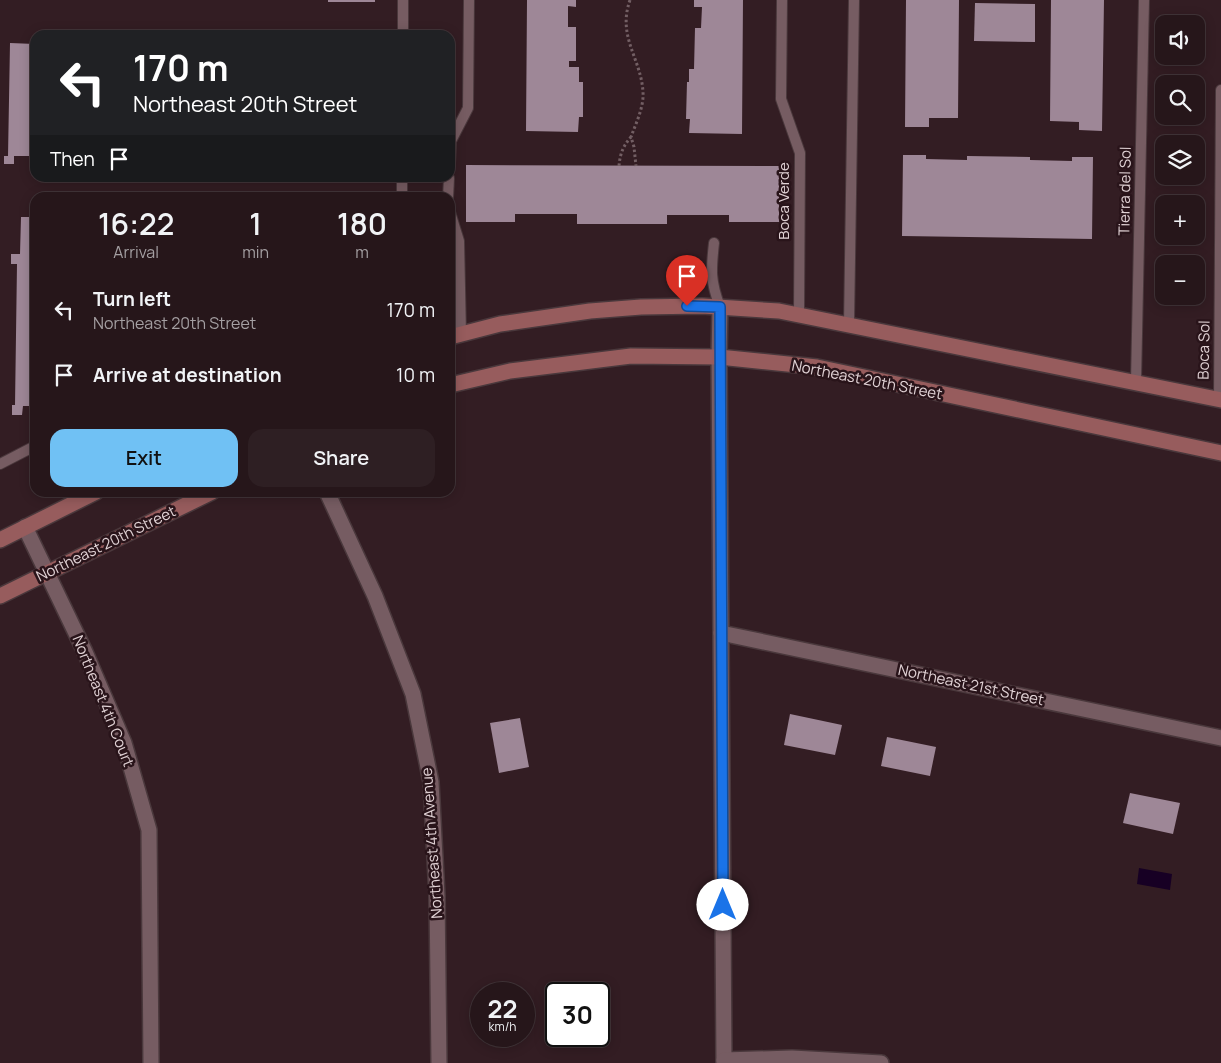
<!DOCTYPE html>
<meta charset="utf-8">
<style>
:root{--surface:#26161a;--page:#2e1f23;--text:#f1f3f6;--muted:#a49fa2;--line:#423539;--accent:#70c1f4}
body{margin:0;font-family:Manrope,sans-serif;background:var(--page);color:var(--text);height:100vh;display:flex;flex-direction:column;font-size:19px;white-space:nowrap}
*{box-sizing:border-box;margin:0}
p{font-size:16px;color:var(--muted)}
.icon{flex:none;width:28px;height:28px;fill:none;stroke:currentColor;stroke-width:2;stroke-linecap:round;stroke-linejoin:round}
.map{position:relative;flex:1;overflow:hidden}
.panel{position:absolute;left:30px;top:192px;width:425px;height:305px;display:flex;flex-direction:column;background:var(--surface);border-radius:15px;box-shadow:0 2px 12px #0003,0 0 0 1px var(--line)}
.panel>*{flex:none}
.top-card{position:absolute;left:30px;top:30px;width:425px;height:152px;border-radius:15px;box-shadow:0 2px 12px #0003,0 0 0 1px var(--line);background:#202124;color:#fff;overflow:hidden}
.buttons{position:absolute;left:1155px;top:15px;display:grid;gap:10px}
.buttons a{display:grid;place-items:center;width:50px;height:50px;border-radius:10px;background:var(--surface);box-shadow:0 2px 12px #0003,0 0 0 1px var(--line);font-size:25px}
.speed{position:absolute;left:470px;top:982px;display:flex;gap:10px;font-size:25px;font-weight:700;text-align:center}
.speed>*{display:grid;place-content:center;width:65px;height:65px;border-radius:50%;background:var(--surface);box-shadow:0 2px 12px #0003,0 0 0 1px var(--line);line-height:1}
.speed small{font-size:12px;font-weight:400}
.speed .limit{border:2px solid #111;border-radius:8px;background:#fff;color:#111}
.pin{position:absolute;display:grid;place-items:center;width:42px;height:42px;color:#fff;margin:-51px -21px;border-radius:50% 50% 50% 0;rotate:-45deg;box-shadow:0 0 5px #0007}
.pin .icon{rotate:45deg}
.me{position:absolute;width:55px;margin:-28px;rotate:0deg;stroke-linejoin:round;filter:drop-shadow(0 0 4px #0008)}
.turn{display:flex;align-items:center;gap:18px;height:105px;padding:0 20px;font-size:22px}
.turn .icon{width:65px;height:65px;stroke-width:2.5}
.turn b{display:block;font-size:35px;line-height:42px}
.then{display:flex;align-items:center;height:48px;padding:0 20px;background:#0003;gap:10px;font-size:19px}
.eta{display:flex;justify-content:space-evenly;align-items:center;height:85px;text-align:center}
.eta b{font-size:30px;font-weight:600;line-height:35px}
.cta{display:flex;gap:10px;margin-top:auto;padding:10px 20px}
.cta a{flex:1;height:58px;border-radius:15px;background:var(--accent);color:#111;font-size:20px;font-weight:600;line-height:58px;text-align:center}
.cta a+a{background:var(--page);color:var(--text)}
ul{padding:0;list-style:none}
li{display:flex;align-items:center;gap:15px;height:65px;padding:0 20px}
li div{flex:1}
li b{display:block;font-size:19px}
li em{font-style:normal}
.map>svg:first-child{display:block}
</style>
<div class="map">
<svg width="1221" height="1063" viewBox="0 0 1221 1063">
<rect width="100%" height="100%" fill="#331d23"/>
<path fill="#170024" d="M1139,868L1172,874L1170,890L1137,884Z"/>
<g fill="#9e8797">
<rect x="328" y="0" width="47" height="2"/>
<path d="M527,0H576V7L568,6V27H576V61H569V67H579V82H583V117H579L578,132L526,131Z"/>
<path d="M694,0H743L742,134L689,133L690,119H686L687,82H689V69H694L695,28H701L702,7H694Z"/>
<path d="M906,0H959L958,118H929V127H905Z"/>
<path d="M1051,0H1104L1102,131L1079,130V122L1050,121Z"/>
<path d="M975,3L1035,4V42L974,41Z"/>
<path d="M10,43L35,44V156H14V164H4V156H8Z"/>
<path d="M903,155H926V159L967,160V156L1030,157V160L1072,161V157H1093L1092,239L902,236Z"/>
<path d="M466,165L779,166V222H729V215H667V224H577V214H515V222H466Z"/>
<path d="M21,217H35V406H23L22,415H12V405H15L17,264H11V254H20Z"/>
<path d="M790,714L842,725L835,755L784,745Z"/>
<path d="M520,718L529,767L499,773L490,723Z"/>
<path d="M887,737L936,747L930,776L881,766Z"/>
<path d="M1130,793L1180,803L1173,834L1123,823Z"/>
</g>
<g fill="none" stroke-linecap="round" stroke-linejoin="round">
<defs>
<g id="lane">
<path d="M782,0L781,99L800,153L799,314"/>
<path d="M403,35V0"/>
<path d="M450,164L451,141L468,108L469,0"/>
<path d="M402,198V178"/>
<path d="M448,198L449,178"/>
<path d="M450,212L459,241L461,334"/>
<path d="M714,243C711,270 710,280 720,307"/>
<path d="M849,324L854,0"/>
<path d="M1136,382L1144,0"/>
<path d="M1219,399L1221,90"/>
<path d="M0,464L35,446"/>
</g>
<g id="street">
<path d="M720,307L719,357L724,1063"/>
<path d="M327,492L375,596L413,694L431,782L437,896L439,1063"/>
<path d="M25,527L85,652L124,743L149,830L151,1063"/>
<path d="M721,633L1221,738"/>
<path d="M724,1060L792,1058L881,1063"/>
</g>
<g id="secondary">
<path d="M450,337L500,324L590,311L641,307L702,306L779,311L1221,400"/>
<path d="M450,385L510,371L631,356L719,357L817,367L1221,453"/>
<path d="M0,540L96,492"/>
<path d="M0,596L212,492"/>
</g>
</defs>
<use href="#lane" stroke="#4a383c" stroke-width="12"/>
<use href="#street" stroke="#4a383c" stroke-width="18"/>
<use href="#secondary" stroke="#4a383c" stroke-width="18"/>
<g stroke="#735f64" stroke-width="3" stroke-dasharray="2.5 2.5" stroke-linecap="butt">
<path d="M630,0C617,37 641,58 643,92C644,107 636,123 631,137"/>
<path d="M619,166C620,154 623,146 631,137L634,147L636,166"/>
</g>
<use href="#lane" stroke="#765c62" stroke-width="10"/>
<use href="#street" stroke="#765c62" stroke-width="15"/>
<use href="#secondary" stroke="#975c5d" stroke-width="15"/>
</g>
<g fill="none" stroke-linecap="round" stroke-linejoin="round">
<defs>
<path id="route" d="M687,306L720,307L723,905"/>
</defs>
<use href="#route" stroke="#114b97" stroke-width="12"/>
<use href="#route" stroke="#1a73e8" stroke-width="9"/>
</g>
<g text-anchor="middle" stroke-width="5" stroke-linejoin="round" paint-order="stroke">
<g font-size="15" fill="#e1d2d5" stroke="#29141a">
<text transform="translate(1125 191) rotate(-89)" y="5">Tierra del Sol</text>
<text transform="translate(784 201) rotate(-90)" y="5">Boca Verde</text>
<text transform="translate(1204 350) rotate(-89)" y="5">Boca Sol</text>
<text transform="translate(867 380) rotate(11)" y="5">Northeast 20th Street</text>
<text transform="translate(106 544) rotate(-26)" y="5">Northeast 20th Street</text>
<text transform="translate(971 685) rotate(12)" y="5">Northeast 21st Street</text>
<text transform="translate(103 701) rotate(68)" y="5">Northeast 4th Court</text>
<text transform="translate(432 843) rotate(-94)" y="5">Northeast 4th Avenue</text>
</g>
</g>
</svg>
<div class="buttons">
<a><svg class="icon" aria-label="sound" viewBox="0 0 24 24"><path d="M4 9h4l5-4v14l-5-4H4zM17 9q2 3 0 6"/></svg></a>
<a><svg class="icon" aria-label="search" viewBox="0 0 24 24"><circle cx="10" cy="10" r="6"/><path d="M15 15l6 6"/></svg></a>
<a><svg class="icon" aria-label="layers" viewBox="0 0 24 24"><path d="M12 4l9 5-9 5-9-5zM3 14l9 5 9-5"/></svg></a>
<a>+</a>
<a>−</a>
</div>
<div class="speed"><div>22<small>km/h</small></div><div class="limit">30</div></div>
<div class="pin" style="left:687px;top:306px;background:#d93025"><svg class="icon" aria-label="arrive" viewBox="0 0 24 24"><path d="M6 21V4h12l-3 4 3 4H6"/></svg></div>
<svg class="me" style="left:723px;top:905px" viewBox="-20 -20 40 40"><circle r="19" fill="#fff"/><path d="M0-13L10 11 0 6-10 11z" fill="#1a73e8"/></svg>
<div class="top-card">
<div class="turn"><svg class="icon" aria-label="left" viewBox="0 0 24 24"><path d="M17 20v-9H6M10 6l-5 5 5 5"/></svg><div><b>170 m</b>Northeast 20th Street</div></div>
<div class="then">Then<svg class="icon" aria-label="arrive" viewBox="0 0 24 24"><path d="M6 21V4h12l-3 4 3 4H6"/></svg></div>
</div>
<section class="panel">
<div class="eta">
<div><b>16:22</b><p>Arrival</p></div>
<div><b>1</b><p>min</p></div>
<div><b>180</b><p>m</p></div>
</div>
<ul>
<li><svg class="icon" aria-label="left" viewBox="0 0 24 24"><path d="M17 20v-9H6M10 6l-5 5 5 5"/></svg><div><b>Turn left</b><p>Northeast 20th Street</p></div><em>170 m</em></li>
<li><svg class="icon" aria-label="arrive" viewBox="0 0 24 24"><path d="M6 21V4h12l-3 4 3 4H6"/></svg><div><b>Arrive at destination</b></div><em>10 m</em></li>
</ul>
<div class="cta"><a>Exit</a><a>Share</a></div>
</section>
</div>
